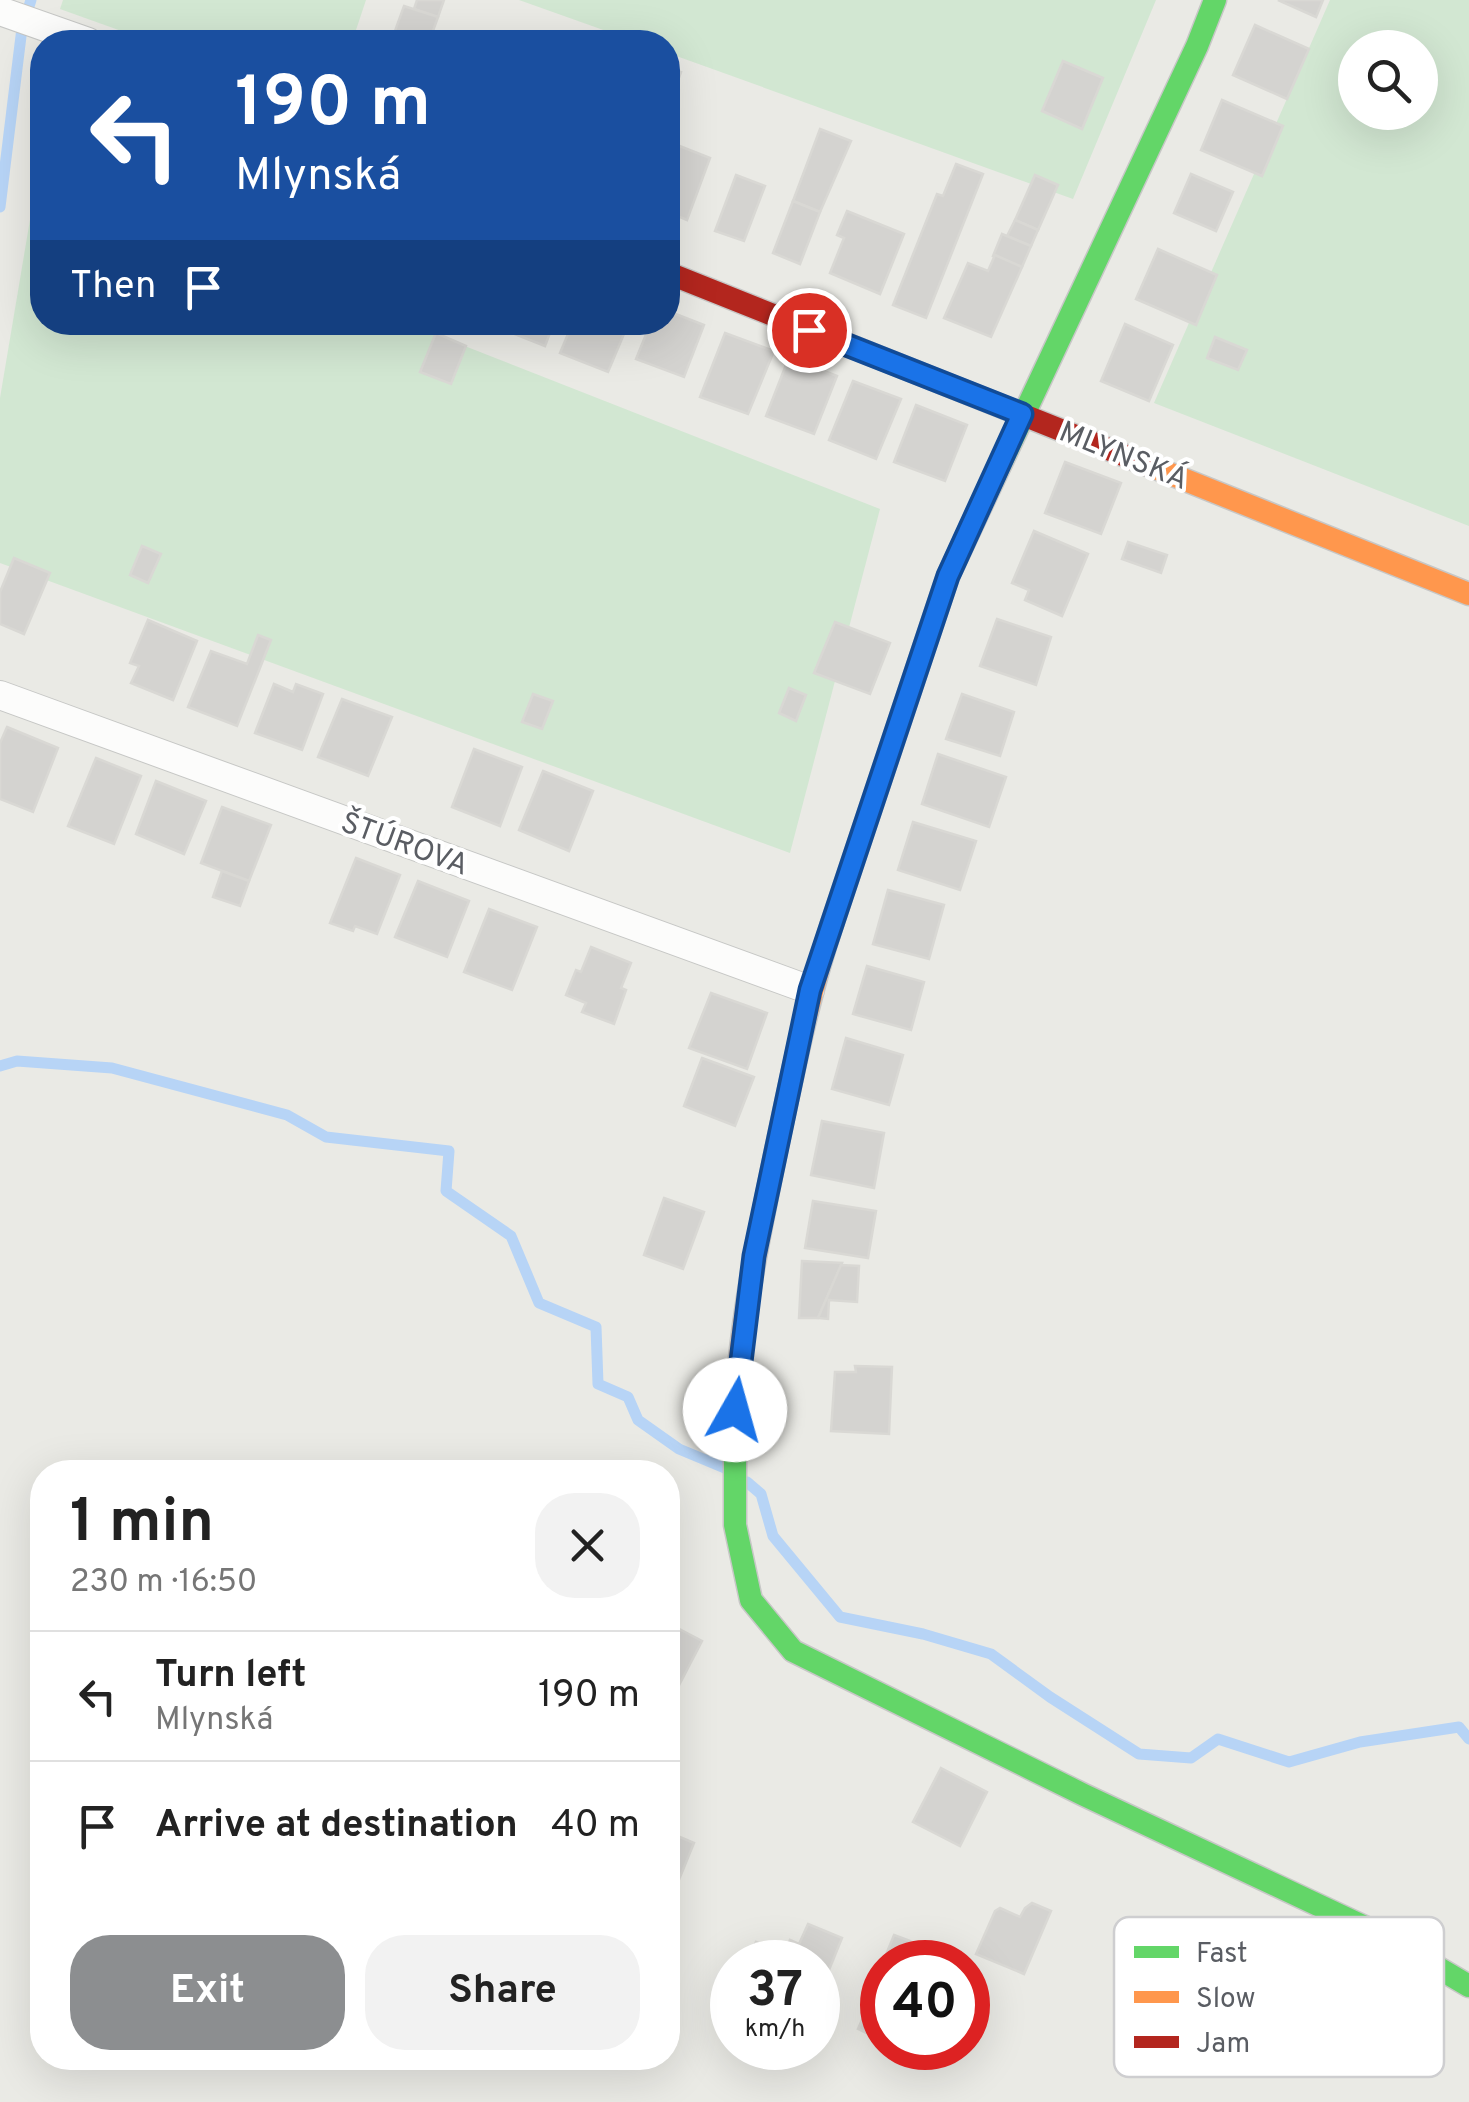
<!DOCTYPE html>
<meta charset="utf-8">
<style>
:root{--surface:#fff;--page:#f2f2f2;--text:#222;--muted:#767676;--line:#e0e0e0;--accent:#8c8e90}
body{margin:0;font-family:Overpass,sans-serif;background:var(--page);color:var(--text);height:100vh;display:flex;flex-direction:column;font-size:38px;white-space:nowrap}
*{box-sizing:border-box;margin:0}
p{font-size:32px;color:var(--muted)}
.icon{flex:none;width:55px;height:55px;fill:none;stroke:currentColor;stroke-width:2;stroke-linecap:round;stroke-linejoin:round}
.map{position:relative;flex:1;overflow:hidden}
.side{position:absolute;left:30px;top:1460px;width:650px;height:610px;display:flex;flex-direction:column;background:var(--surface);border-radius:40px;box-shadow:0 10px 40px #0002}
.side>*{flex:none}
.hud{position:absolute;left:30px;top:30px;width:650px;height:305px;border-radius:40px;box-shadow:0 10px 40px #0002;background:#1a4fa0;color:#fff;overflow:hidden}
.tools{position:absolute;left:1338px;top:30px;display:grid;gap:20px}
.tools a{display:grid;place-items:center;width:100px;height:100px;border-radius:50%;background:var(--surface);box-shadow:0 10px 40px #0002;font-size:50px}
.speed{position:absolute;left:710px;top:1940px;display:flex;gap:20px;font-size:50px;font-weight:700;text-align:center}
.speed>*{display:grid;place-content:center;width:130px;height:130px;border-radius:50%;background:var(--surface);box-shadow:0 10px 40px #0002;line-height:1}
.speed small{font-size:25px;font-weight:400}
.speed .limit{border:15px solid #d22;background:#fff;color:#111}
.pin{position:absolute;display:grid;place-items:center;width:85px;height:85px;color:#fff;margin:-42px;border:5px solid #fff;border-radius:50%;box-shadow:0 2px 10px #0007}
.me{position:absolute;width:110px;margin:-55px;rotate:7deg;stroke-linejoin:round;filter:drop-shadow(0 0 8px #0008)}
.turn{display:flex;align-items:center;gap:35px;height:210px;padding:0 40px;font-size:45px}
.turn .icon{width:130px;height:130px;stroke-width:2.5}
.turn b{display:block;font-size:70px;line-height:85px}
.then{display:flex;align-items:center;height:95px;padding:0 40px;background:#0003;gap:20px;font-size:38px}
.round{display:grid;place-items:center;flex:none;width:105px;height:105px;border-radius:40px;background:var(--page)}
.summary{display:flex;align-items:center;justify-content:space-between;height:170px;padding:0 40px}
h1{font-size:60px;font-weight:700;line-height:75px}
.primary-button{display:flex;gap:20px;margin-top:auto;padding:20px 40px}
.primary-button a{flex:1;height:115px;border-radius:40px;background:var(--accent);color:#fff;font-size:40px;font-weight:700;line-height:115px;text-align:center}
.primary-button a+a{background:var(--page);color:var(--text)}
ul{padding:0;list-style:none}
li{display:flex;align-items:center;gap:30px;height:130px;padding:0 40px;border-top:2px solid var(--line)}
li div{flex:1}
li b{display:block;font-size:38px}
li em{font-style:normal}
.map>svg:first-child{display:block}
</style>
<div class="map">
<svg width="1469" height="2102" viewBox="0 0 1469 2102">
<rect width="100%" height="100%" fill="#eaeae5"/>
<g fill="#d2e7d2" fill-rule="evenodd">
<path d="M63,0H366L352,42H152L60,9Z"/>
<path d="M519,0H1156L1073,199L668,53V42H637Z"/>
<path d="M1330,0H1469V526L1154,403ZM1355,48H1420V112H1355Z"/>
<path d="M37,178L42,180V322L406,323L880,509L790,853L0,563V398Z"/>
</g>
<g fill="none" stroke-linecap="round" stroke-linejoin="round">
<g stroke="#b7d4f6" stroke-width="11">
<path d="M0,207L22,28L31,0"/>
<path d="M0,1066L17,1061L112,1068L287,1115L326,1137L449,1151L446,1191L511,1236L539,1303L596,1327L598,1384L628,1397L638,1420L679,1449L727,1469"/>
<path d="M747,1482L761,1494L773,1536L840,1617L923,1634L991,1654L1050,1697L1139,1754L1191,1758L1218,1739L1289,1762L1360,1742L1459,1727L1469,1739"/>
</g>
</g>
<g fill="#d4d3d0" stroke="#d9d8d4" stroke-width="2.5">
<path d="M417,0H444L438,17L414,9Z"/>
<path d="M1278,0H1323L1316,17Z"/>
<path d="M404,6L438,17L429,42H391Z"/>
<path d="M1255,25L1309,49L1287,99L1233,75Z"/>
<path d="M1063,61L1103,78L1082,129L1042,111Z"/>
<path d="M668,68L681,72L668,108Z"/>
<path d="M1222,100L1283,126L1262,176L1201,150Z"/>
<path d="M820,129L851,141L820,212L793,201Z"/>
<path d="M672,143L710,158L687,220L668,212V155Z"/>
<path d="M956,164L983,174L926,318L893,305L937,194L943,196Z"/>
<path d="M1191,174L1233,192L1216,231L1174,213Z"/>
<path d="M736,175L765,186L744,241L715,231Z"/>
<path d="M1035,175L1058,185L1038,230L1015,220Z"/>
<path d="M793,201L820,212L800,264L773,253Z"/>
<path d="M847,211L904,234L880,294L830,273L844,238L837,235Z"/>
<path d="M1015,220L1038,230L1031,246L1007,236Z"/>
<path d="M1002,234L1031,246L1022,267L993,256Z"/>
<path d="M1158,249L1217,275L1196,325L1136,299Z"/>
<path d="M995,255L1022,267L991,337L944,318L968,263L988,271Z"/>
<path d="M668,311L704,325L684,377L636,359L651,322H668Z"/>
<path d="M499,322H554L545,346L497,327Z"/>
<path d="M573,322H629L608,372L560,353Z"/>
<path d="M1125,324L1173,345L1149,401L1101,381Z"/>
<path d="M436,333L466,346L451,384L420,372Z"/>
<path d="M725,333L774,351L748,414L700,397Z"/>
<path d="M1215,337L1247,350L1238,370L1207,358Z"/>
<path d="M789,357L837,376L814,434L766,416Z"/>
<path d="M853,381L901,399L876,459L829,440Z"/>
<path d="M916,405L967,425L945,481L894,462Z"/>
<path d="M1065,462L1121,483L1101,534L1045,513Z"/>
<path d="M1034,531L1088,554L1062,616L1025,600L1029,590L1012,583Z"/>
<path d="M1128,542L1167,555L1161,573L1122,559Z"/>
<path d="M142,546L161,554L148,583L130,575Z"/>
<path d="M14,558L50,573L24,634L0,624V592Z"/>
<path d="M997,619L1051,637L1036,685L980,666Z"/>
<path d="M148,620L197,641L173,700L131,683L139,666L130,663Z"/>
<path d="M835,622L890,643L870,694L814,673Z"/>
<path d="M258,635L271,640L237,726L188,707L211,651L247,664Z"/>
<path d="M274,684L293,692L296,684L323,694L302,750L255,733Z"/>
<path d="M789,688L806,695L796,721L779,713Z"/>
<path d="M533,694L553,701L542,729L522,722Z"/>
<path d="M962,694L1014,712L1000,756L946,739Z"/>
<path d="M342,699L392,717L368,776L318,757Z"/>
<path d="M7,727L58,748L33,812L0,799V743Z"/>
<path d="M474,749L522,767L500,826L452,807Z"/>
<path d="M938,754L1006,777L989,827L922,804Z"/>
<path d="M96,758L141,776L114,844L68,826Z"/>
<path d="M543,771L593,791L569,851L519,830Z"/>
<path d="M156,781L206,801L184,854L136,834Z"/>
<path d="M222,807L271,825L249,881L201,863Z"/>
<path d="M913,822L976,841L960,890L898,870Z"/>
<path d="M356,858L400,875L377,934L355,926L353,931L330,923Z"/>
<path d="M222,871L249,881L240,906L213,897Z"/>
<path d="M418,881L469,901L447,957L395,937Z"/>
<path d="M888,890L944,905L929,959L873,944Z"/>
<path d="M489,909L537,927L512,990L464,972Z"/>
<path d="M591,947L631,963L621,988L626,990L614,1024L582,1012L586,1003L566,995L576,970L581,972Z"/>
<path d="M867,966L924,982L911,1030L853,1014Z"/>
<path d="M711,993L767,1013L747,1069L689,1048Z"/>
<path d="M846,1038L903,1055L889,1105L832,1089Z"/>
<path d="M702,1058L754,1077L735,1126L684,1106Z"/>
<path d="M822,1121L884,1133L874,1188L811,1175Z"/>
<path d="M664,1198L704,1212L683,1269L644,1255Z"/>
<path d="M813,1201L876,1211L868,1258L805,1248Z"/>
<path d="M802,1261L842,1263L818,1318H799Z"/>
<path d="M841,1265L859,1266L857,1302L829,1300L828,1319L818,1318Z"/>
<path d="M855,1366L892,1367L889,1434L831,1431L835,1372H856Z"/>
<path d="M668,1623L702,1641L678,1687L668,1682Z"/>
<path d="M941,1768L987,1792L960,1846L913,1822Z"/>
<path d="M668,1832L694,1843L669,1904L668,1903Z"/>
<path d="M1032,1903L1051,1911L1024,1974L976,1954L995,1911L1000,1908L1020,1917L1025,1908Z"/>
<path d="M808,1924L842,1938L818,1997V1962H747L756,1942L784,1954L790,1940L799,1944Z"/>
<path d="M894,1935L910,1941L901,1962H883Z"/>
<path d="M881,1977L882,1978V2040L858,2029Z"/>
</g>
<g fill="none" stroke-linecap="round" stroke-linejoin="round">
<defs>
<g id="street">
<path d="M0,11L88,42"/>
<path d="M0,695L810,990"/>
</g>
<g id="fast">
<path d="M832,924L948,576L1197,46L1215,0"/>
<path d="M735,1446V1525L751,1600L793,1651L1084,1795L1386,1937L1469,1986"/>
</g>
<g id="slow">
<path d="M1148,465L1469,594"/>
<path d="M735,1446C735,1345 757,1244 777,1146C793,1071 808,997 832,924"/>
</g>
<path id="jam" d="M668,273L1148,465"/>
</defs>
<use href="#street" stroke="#c6c7c5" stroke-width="30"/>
<use href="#fast" stroke="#c7c7c6" stroke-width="25"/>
<use href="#slow" stroke="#c7c7c6" stroke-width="25"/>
<use href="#jam" stroke="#c7c7c6" stroke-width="25"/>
<use href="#street" stroke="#fcfcfb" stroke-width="28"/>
<use href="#fast" stroke="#63d668" stroke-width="22"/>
<use href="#slow" stroke="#ff974d" stroke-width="22"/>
<use href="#jam" stroke="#b3261e" stroke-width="22"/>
</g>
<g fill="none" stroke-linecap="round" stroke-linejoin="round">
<defs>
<path id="route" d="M735,1410L754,1256L810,990L948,576L1022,414L809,330"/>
</defs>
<use href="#route" stroke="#114b97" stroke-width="25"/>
<use href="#route" stroke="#1a73e8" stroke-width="18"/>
</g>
<g text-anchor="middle" stroke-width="8" stroke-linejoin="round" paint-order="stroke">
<g font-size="30" fill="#5a5d63" stroke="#fff">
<text transform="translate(1124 455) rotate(22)" y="10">MLYNSKÁ</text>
<text transform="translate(405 843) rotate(20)" y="10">ŠTÚROVA</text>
</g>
</g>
<rect x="1114" y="1917" width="330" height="160" rx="15" fill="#fff" stroke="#ceced0" stroke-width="2.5"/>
<rect x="1134" y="1946" width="45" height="12" fill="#63d668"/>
<rect x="1134" y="1991" width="45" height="12" fill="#ff974d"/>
<rect x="1134" y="2036" width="45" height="12" fill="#b3261e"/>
<g font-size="28" fill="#5a5d63">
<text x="1196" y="1962">Fast</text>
<text x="1196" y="2007">Slow</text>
<text x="1196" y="2052">Jam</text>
</g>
</svg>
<div class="tools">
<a><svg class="icon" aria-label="search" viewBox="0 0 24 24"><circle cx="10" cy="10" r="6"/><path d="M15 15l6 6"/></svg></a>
</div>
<div class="speed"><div>37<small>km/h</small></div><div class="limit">40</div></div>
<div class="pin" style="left:809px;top:330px;background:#d93025"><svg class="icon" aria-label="arrive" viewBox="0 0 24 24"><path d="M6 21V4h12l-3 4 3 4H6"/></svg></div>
<svg class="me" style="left:735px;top:1410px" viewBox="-20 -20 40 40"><circle r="19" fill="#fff"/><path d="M0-13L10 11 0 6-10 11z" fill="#1a73e8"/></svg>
<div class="hud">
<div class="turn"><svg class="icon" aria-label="left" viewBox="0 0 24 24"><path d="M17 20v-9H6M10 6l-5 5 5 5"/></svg><div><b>190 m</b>Mlynská</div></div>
<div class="then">Then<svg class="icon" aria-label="arrive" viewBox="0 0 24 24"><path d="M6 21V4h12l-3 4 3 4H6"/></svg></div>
</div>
<section class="side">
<div class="summary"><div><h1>1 min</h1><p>230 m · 16:50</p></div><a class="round"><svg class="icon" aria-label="close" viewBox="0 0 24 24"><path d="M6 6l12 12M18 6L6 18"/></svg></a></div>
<ul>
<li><svg class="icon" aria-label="left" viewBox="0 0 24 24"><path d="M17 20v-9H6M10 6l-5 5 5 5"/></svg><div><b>Turn left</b><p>Mlynská</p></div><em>190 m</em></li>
<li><svg class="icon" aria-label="arrive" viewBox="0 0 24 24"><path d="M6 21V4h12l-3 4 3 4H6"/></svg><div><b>Arrive at destination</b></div><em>40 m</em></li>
</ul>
<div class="primary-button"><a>Exit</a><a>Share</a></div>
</section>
</div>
